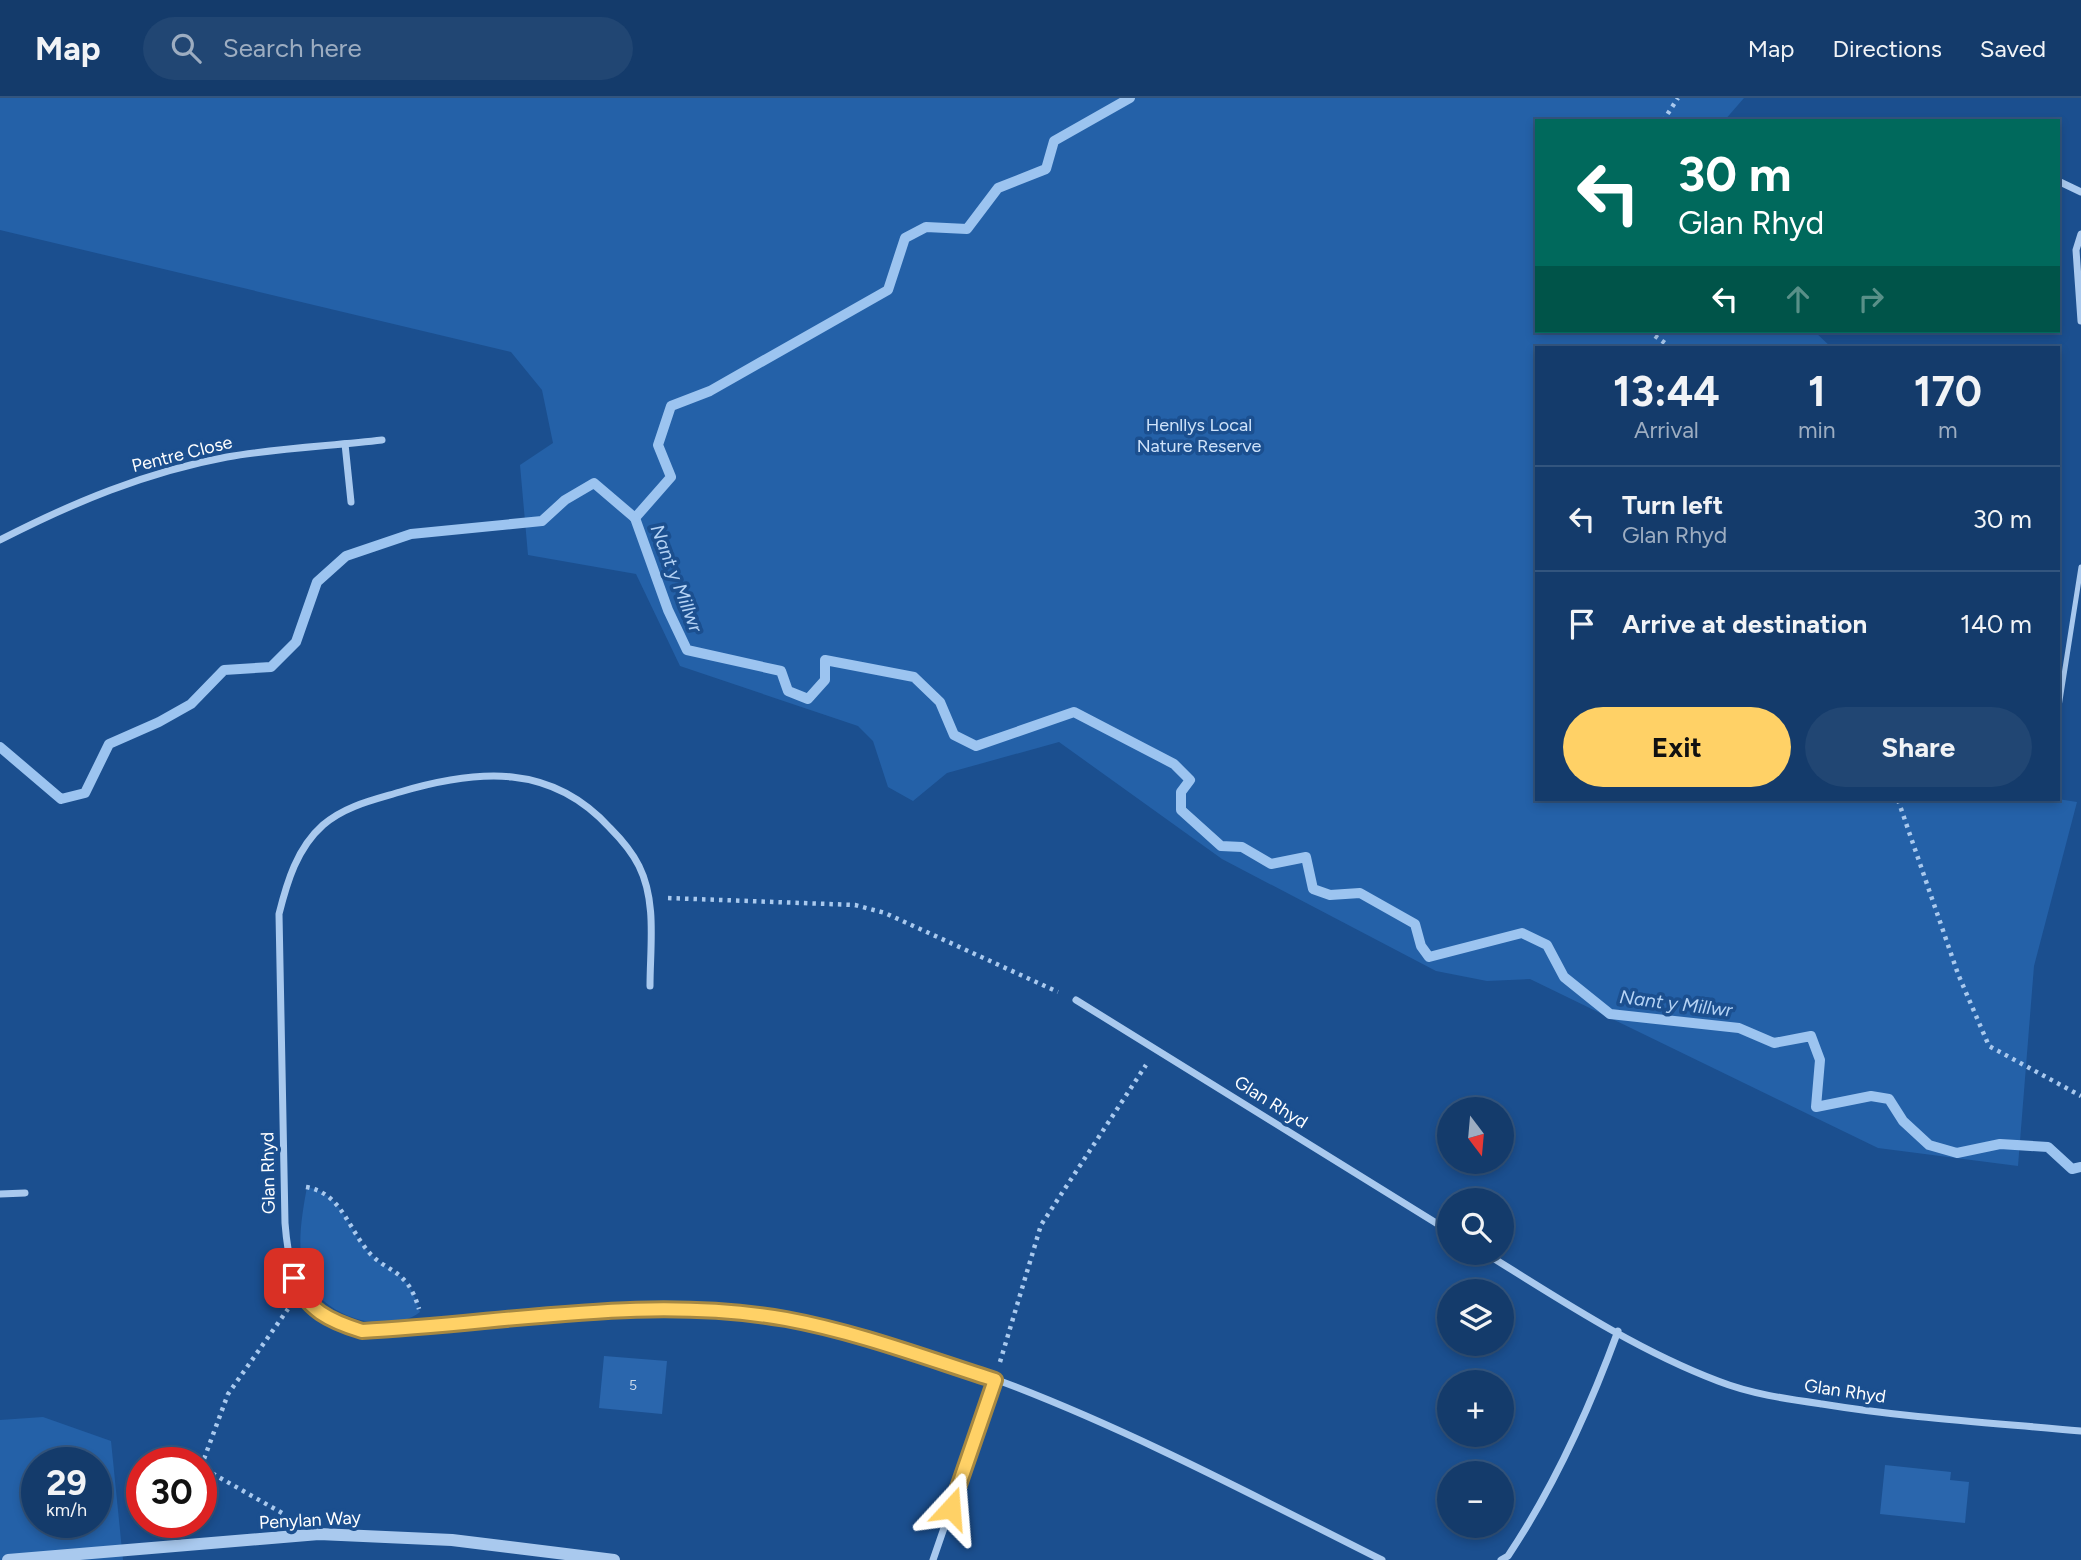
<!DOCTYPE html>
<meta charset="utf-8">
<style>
:root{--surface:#143b6b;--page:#214673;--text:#f1f3f6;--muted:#9dadc1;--line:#33557e;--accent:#ffd166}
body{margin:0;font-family:Figtree,sans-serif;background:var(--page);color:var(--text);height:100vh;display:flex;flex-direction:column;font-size:26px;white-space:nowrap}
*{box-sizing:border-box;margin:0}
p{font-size:23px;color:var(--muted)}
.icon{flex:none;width:38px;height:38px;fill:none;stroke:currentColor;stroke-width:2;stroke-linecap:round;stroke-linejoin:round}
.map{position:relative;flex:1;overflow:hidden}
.panel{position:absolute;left:1535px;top:248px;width:525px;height:455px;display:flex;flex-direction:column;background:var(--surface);border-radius:0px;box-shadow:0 4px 10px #0003,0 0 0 2px var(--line)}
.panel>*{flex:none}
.guide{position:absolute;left:1535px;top:21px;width:525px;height:214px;border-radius:0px;box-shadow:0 4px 10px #0003,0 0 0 2px var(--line);background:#00695c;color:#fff;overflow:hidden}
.needle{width:46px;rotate:164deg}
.fabs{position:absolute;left:1437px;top:999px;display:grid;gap:14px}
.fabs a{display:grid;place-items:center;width:77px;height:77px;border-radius:50%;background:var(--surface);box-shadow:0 4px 10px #0003,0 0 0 2px var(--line);font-size:35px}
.speed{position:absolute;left:21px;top:1349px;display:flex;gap:14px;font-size:35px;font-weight:700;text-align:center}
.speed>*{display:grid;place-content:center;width:91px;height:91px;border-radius:50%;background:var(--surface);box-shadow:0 4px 10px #0003,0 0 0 2px var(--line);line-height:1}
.speed small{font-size:18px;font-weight:400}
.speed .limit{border:10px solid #d22;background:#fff;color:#111}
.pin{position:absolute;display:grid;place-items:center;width:60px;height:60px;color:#fff;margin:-30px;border-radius:14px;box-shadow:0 4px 10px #0006}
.me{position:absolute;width:77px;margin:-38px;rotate:19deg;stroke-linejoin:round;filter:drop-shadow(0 0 5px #0008)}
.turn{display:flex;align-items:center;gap:24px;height:147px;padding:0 28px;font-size:32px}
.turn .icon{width:91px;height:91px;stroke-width:2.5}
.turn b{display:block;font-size:49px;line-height:60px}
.lanes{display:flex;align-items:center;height:66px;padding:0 28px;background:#0003;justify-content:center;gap:35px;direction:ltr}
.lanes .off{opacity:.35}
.eta{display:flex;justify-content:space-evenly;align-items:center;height:119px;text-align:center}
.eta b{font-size:42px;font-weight:700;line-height:49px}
.primary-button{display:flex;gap:14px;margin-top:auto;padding:14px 28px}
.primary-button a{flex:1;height:80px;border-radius:42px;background:var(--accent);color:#111;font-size:28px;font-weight:700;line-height:80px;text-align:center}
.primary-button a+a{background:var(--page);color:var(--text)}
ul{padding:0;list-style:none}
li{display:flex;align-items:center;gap:21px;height:105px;padding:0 28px;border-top:2px solid var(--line)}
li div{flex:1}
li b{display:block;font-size:26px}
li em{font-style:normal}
header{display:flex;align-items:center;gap:42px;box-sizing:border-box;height:98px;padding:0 35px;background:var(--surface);border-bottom:2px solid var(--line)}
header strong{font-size:33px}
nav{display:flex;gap:38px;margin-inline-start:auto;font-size:24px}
.search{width:490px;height:63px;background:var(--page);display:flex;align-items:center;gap:18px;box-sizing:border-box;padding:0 24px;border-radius:38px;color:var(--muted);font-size:26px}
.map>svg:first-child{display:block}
</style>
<header>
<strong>Map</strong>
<div class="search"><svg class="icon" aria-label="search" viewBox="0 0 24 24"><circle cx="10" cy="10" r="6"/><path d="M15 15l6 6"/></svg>Search here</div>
<nav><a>Map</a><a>Directions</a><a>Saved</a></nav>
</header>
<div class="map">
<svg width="2081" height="1462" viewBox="0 0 2081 1462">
<rect width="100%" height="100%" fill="#1b4f8f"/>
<g fill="#2461a8" fill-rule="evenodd">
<path d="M0,0H1744L1724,23H1536V233H1814L1832,250H1536V702L2058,701L2077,704L2034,868L2018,1068L1878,1050L1530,881L1487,883L1436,873L1222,761L1059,644L947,675L913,703L888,689L873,643L858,628L680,568L636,476L528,457L520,367L553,345L542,292L511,254L0,132Z"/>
<path d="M307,1089C341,1096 346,1127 365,1150C389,1180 406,1167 420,1214C386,1240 318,1217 305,1176C296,1150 302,1116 307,1089Z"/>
<path d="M43,1319L111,1343L123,1462H0V1322ZM37,1365H96V1424H37Z"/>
</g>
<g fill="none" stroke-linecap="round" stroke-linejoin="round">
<g stroke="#9cc4f0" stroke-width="10">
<path d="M635,420L668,512L687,552L781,573L788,593L808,601L825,582V562L914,579L940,604L954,637L976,648L1074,614L1174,666L1190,682L1181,694V712L1221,748L1242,749L1271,766L1306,759L1313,791L1330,797L1360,795L1415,826L1421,848L1429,859L1522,835L1547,847L1564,879L1610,916L1739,930L1774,945L1811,938L1820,962L1816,1009L1871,998L1889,1001L1903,1023L1929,1047L1957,1055L2000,1046L2048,1049L2072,1071L2081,1069"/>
<path d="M0,649L61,701L85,695L109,646L159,624L191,606L224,572L271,569L296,544L317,484L346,458L411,436L542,423L565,402L594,385L635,420L671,379L658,347L671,308L710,293L888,192L905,140L926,129L967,131L998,90L1046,71L1054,43L1130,0"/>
</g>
</g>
<g fill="#2a66ad">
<path d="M604,1258L667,1263L662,1316L599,1310Z"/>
<path d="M1885,1367L1951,1374L1950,1382L1969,1384L1965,1425L1880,1416Z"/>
</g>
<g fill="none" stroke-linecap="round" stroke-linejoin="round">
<g stroke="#a9c9ee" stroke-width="4.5" stroke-dasharray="3.5 5" stroke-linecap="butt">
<path d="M1663,23L1678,0"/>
<path d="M1648,233L1672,250"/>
<path d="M1898,702L1958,876L1989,948L2081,998"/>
<path d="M668,800L855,807L885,815L1058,894"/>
<path d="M306,1089C339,1095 346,1124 364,1148C384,1177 406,1166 419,1211"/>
<path d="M1000,1264L1041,1127L1146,967"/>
<path d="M282,1415L201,1369L228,1296L288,1211"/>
</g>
<path stroke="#a9c9ee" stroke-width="5" d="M2058,615L2081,469"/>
<g stroke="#a9c9ee" stroke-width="7">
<path d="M2058,83L2081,94"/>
<path d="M2081,136L2076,152L2081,223"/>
<path d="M345,346L351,404"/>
<path d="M0,442C72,405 146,374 227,359C278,350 330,348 382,342"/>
<path d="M650,888C650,849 657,804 639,768C632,754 621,741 610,730C551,665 478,671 400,694C373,702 345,708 323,727C297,750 287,784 279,816L285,1125C289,1177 301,1224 361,1233C388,1237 420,1229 447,1226C519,1220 593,1209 666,1211C923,1218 1158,1350 1382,1462"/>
<path d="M1076,902L1449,1133"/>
<path d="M0,1096L25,1095"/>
<path d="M1485,1155C1559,1201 1636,1252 1718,1283C1751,1296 1787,1301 1822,1306C1907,1320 1995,1325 2081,1333"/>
<path d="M933,1462L995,1282"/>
<path d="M1501,1462L1508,1458C1554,1389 1589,1312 1618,1233"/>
</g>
<path stroke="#a9c9ee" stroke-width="12" d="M8,1462L319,1436L452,1442L614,1462"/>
</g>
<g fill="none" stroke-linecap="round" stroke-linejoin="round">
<defs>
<path id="route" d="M294,1180C306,1212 330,1223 362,1233C503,1226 644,1196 786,1221C857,1234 926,1260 995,1282L951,1410"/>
</defs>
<use href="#route" stroke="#a68842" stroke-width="18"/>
<use href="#route" stroke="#ffd166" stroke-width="12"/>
</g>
<g text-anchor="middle" stroke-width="7" stroke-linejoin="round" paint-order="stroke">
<g font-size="14" fill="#cad9ea">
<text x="633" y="1292">5</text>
</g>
<g font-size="18" fill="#cfe3fa" stroke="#1b4f8f">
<text x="1199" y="333">Henllys Local<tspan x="1199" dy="21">Nature Reserve</tspan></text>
</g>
<g font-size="18" fill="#fff" stroke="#1b4f8f">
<text transform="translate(182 356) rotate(-14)" y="6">Pentre Close</text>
<text transform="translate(1271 1004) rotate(32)" y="6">Glan Rhyd</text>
<text transform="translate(268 1075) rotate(-91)" y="6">Glan Rhyd</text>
<text transform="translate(1845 1293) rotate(8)" y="6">Glan Rhyd</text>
<text transform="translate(310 1422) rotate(-3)" y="6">Penylan Way</text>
</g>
<g font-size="19" font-style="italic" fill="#b5d3f5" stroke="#1b4f8f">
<text transform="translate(677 480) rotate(69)" y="7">Nant y Millwr</text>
<text transform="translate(1676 905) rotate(7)" y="7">Nant y Millwr</text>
</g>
</g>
</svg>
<div class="fabs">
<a><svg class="needle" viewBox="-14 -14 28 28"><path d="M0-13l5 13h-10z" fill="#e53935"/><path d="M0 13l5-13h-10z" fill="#9dadc1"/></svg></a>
<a><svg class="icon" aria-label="search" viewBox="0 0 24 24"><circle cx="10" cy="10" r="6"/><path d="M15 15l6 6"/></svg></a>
<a><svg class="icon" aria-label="layers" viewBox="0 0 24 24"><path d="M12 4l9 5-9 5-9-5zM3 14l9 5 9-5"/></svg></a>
<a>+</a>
<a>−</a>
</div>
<div class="speed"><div>29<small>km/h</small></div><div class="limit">30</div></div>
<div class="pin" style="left:294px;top:1180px;background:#d93025"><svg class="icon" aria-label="arrive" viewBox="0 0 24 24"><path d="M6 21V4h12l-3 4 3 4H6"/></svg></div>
<svg class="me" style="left:951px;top:1410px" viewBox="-20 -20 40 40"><path d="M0-17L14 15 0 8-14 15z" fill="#ffd166" stroke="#fff" stroke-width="4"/></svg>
<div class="guide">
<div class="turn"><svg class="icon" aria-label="left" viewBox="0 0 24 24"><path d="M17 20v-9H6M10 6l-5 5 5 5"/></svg><div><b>30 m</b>Glan Rhyd</div></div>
<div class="lanes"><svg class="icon" aria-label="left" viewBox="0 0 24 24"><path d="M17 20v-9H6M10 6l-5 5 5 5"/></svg><svg class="icon off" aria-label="ahead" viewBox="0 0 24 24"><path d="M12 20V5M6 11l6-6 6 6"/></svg><svg class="icon off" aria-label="right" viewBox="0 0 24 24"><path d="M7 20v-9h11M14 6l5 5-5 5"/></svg></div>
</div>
<section class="panel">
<div class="eta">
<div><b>13:44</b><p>Arrival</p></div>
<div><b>1</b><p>min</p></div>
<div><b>170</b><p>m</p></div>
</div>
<ul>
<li><svg class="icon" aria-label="left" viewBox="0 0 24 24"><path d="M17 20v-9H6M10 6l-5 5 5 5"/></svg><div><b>Turn left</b><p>Glan Rhyd</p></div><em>30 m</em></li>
<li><svg class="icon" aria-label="arrive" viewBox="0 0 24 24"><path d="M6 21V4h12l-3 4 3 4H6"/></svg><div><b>Arrive at destination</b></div><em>140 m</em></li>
</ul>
<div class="primary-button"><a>Exit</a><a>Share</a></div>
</section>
</div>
